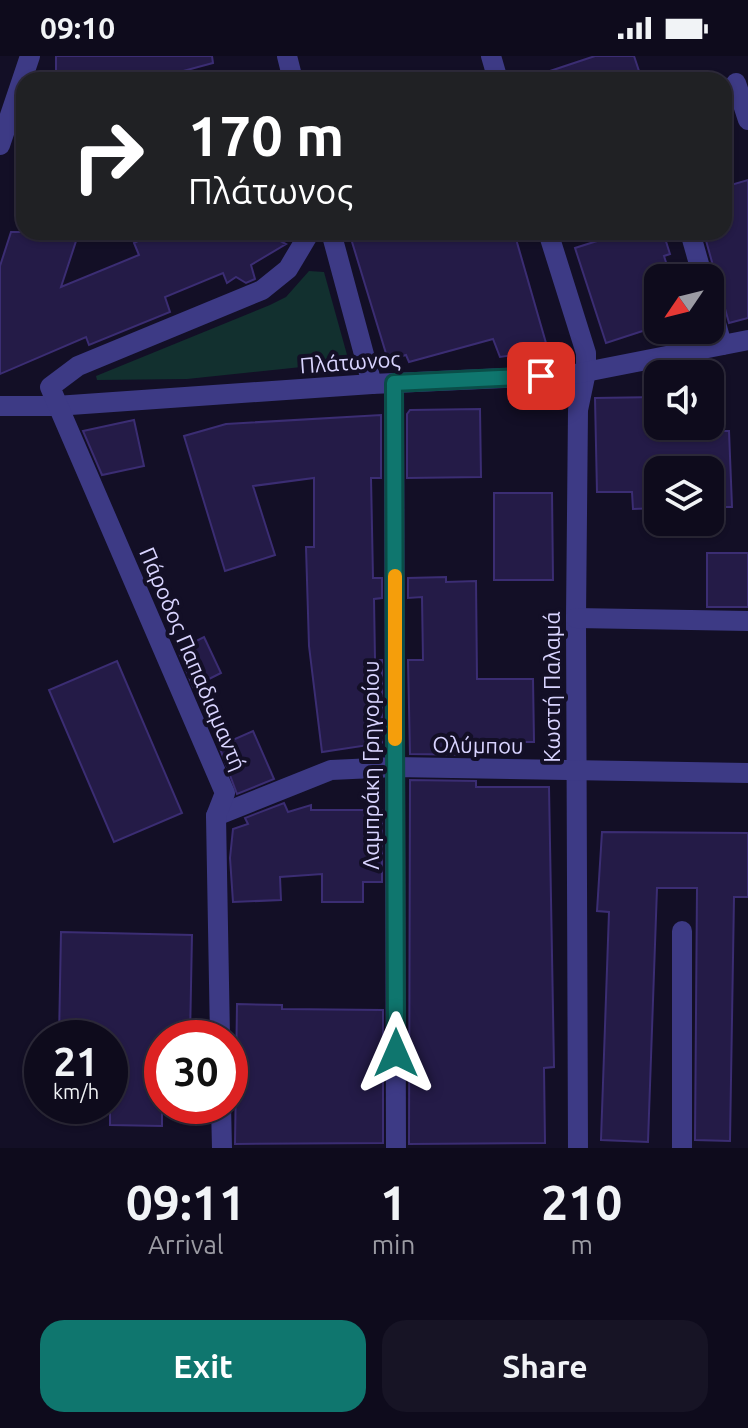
<!DOCTYPE html>
<meta charset="utf-8">
<style>
:root{--surface:#0e0b1c;--page:#171425;--text:#f1f3f6;--muted:#9b9ba3;--line:#2e2b3b;--accent:#0f766e}
body{margin:0;font-family:Ubuntu,sans-serif;background:var(--page);color:var(--text);height:100vh;display:flex;flex-direction:column;font-size:30px;white-space:nowrap}
*{box-sizing:border-box;margin:0}
p{font-size:26px;color:var(--muted)}
.icon{flex:none;width:44px;height:44px;fill:none;stroke:currentColor;stroke-width:2;stroke-linecap:round;stroke-linejoin:round}
.map{position:relative;height:1092px;overflow:hidden}
.side{display:flex;flex-direction:column;background:var(--surface);flex:1}
.side>*{flex:none}
.hud{position:absolute;left:16px;top:16px;width:716px;height:168px;border-radius:24px;box-shadow:0 2px 6px #0004,0 0 0 2px var(--line);background:#202124;color:#fff;overflow:hidden}
.needle{width:52px;rotate:235deg}
.fabs{position:absolute;left:644px;top:208px;display:grid;gap:16px}
.fabs a{display:grid;place-items:center;width:80px;height:80px;border-radius:16px;background:var(--surface);box-shadow:0 2px 6px #0004,0 0 0 2px var(--line);font-size:40px}
.speed{position:absolute;left:24px;top:964px;display:flex;gap:16px;font-size:40px;font-weight:700;text-align:center}
.speed>*{display:grid;place-content:center;width:104px;height:104px;border-radius:50%;background:var(--surface);box-shadow:0 2px 6px #0004,0 0 0 2px var(--line);line-height:1}
.speed small{font-size:20px;font-weight:400}
.speed .limit{border:12px solid #d22;background:#fff;color:#111}
.pin{position:absolute;display:grid;place-items:center;width:68px;height:68px;color:#fff;margin:-34px;border-radius:16px;box-shadow:0 4px 12px #0006}
.me{position:absolute;width:88px;margin:-44px;rotate:0deg;stroke-linejoin:round;filter:drop-shadow(0 0 6px #0008)}
.turn{display:flex;align-items:center;gap:28px;height:168px;padding:0 40px;font-size:36px}
.turn .icon{width:104px;height:104px;stroke-width:2.5}
.turn b{display:block;font-size:56px;line-height:68px}
.eta{display:flex;justify-content:space-evenly;align-items:center;height:136px;text-align:center}
.eta b{font-size:48px;font-weight:700;line-height:56px}
.primary-button{display:flex;gap:16px;margin-top:auto;padding:16px 40px}
.primary-button a{flex:1;height:92px;border-radius:24px;background:var(--accent);color:#fff;font-size:32px;font-weight:700;line-height:92px;text-align:center}
.primary-button a+a{background:var(--page);color:var(--text)}
.status{display:flex;justify-content:space-between;align-items:center;height:56px;padding:0 40px;background:var(--surface);direction:ltr}
.status svg{height:22px;fill:currentColor}
.map>svg:first-child{display:block}
</style>
<div class="status"><b>09:10</b><svg viewBox="0 0 49 12"><path d="M0 12V9h3v3zM5 12V6h3v6zM10 12V3h3v9zM15 12V0h3v12zM26 1h20v11H26zM47 4h2v5h-2z"/></svg></div>
<div class="map">
<svg width="748" height="1092" viewBox="0 0 748 1092">
<rect width="100%" height="100%" fill="#130f26"/>
<path fill="#12302f" d="M309,215L324,216L349,306L187,323L97,324L96,320L270,249L286,241Z"/>
<g fill="#241b47" stroke="#3b2d73" stroke-width="2">
<path d="M56,0H212L213,7L150,24H56Z"/>
<path d="M595,0H634L642,24H536L535,20Z"/>
<path d="M748,124V262L729,267L705,181L724,176V131Z"/>
<path d="M11,176H79L61,231L139,199L134,187L155,176H264L286,188L251,209L255,223L246,227L236,221L227,227L223,217L165,241L170,256L89,289L86,281L0,318V210Z"/>
<path d="M349,176H514L548,294L500,301L493,283L409,306L406,299L388,304Z"/>
<path d="M640,176H663L670,198L664,200L671,222H658V270L606,287L575,192L616,179L618,184Z"/>
<path d="M658,341V370H721L723,375H729L732,451H710V400L658,401V452L633,453L632,436H597L595,342Z"/>
<path d="M480,353L481,421L407,422V358L410,354Z"/>
<path d="M381,359V422H371L373,522H382V542L374,543L375,604H382V687L322,696L309,590L306,491H314V422L253,430L275,499L225,515L184,380L226,368Z"/>
<path d="M134,364L144,410L102,419L83,375Z"/>
<path d="M494,437H552L553,524H494Z"/>
<rect x="707" y="497" width="41" height="54"/>
<path d="M446,521V526L476,525L477,623H533L534,686H477V699L410,698L408,604H423L422,541L408,542V522Z"/>
<path d="M204,581L221,617L193,631L178,594Z"/>
<path d="M117,605L182,757L114,786L49,634Z"/>
<path d="M253,675L274,723L237,738L219,690Z"/>
<path d="M410,724L476,725V731H549L554,1011L544,1012L545,1087L409,1088Z"/>
<path d="M284,747L288,756L311,749V754H382V826H363V846H322V818L280,821L281,844L233,846L230,802L233,773L248,768L245,762Z"/>
<path d="M602,776L748,777V841H734L730,1085L695,1084L697,832H657L648,1086L601,1084L609,856L597,855Z"/>
<path d="M61,876L192,879L190,982H162V1070L110,1069V982H59Z"/>
<path d="M237,948L282,949V953L383,954V1087L235,1088Z"/>
</g>
<g fill="none" stroke-linecap="round" stroke-linejoin="round">
<g stroke="#3d3a85" stroke-width="20">
<path d="M287,0L293,24"/>
<path d="M491,0L498,24"/>
<path d="M736,27L748,64"/>
<path d="M0,89L30,0"/>
<path d="M331,176L372,328"/>
<path d="M548,176L586,297V316L578,354L576,562L578,1092"/>
<path d="M690,176L703,222"/>
<path d="M710,246L722,289"/>
<path d="M394,327L396,1092"/>
<path d="M0,350H56L372,328L570,319L748,284"/>
<path d="M576,562L748,565"/>
<path d="M216,760L331,714L395,711L748,717"/>
<path d="M682,875V1092"/>
<path d="M220,982L216,760L225,737L50,331L78,310L262,234L288,213L310,176"/>
<path d="M221,1050L222,1092"/>
</g>
</g>
<g fill="none" stroke-linecap="round" stroke-linejoin="round">
<defs>
<path id="route" d="M396,997L394,327L541,320"/>
</defs>
<use href="#route" stroke="#0a4d48" stroke-width="20"/>
<use href="#route" stroke="#0f766e" stroke-width="14"/>
<path stroke="#f59e0b" stroke-width="14" d="M395,520V683"/>
</g>
<g text-anchor="middle" stroke-width="8" stroke-linejoin="round" paint-order="stroke">
<g font-size="22" fill="#d9d4ff" stroke="#130f26">
<text transform="translate(350 306) rotate(-4)" y="8">Πλάτωνος</text>
<text transform="translate(193 603) rotate(67)" y="8">Πάροδος Παπαδιαμαντή</text>
<text transform="translate(552 631) rotate(-90)" y="8">Κωστή Παλαμά</text>
<text transform="translate(478 689) rotate(1)" y="8">Ολύμπου</text>
<text transform="translate(371 709) rotate(-90)" y="8">Λαμπράκη Γρηγορίου</text>
</g>
</g>
</svg>
<div class="fabs">
<a><svg class="needle" viewBox="-14 -14 28 28"><path d="M0-13l5 13h-10z" fill="#e53935"/><path d="M0 13l5-13h-10z" fill="#9b9ba3"/></svg></a>
<a><svg class="icon" aria-label="sound" viewBox="0 0 24 24"><path d="M4 9h4l5-4v14l-5-4H4zM17 9q2 3 0 6"/></svg></a>
<a><svg class="icon" aria-label="layers" viewBox="0 0 24 24"><path d="M12 4l9 5-9 5-9-5zM3 14l9 5 9-5"/></svg></a>
</div>
<div class="speed"><div>21<small>km/h</small></div><div class="limit">30</div></div>
<div class="pin" style="left:541px;top:320px;background:#d93025"><svg class="icon" aria-label="arrive" viewBox="0 0 24 24"><path d="M6 21V4h12l-3 4 3 4H6"/></svg></div>
<svg class="me" style="left:396px;top:997px" viewBox="-20 -20 40 40"><path d="M0-17L14 15 0 8-14 15z" fill="#0f766e" stroke="#fff" stroke-width="4"/></svg>
<div class="hud">
<div class="turn"><svg class="icon" aria-label="right" viewBox="0 0 24 24"><path d="M7 20v-9h11M14 6l5 5-5 5"/></svg><div><b>170 m</b>Πλάτωνος</div></div>
</div>
</div>
<section class="side">
<div class="eta">
<div><b>09:11</b><p>Arrival</p></div>
<div><b>1</b><p>min</p></div>
<div><b>210</b><p>m</p></div>
</div>
<div class="primary-button"><a>Exit</a><a>Share</a></div>
</section>
